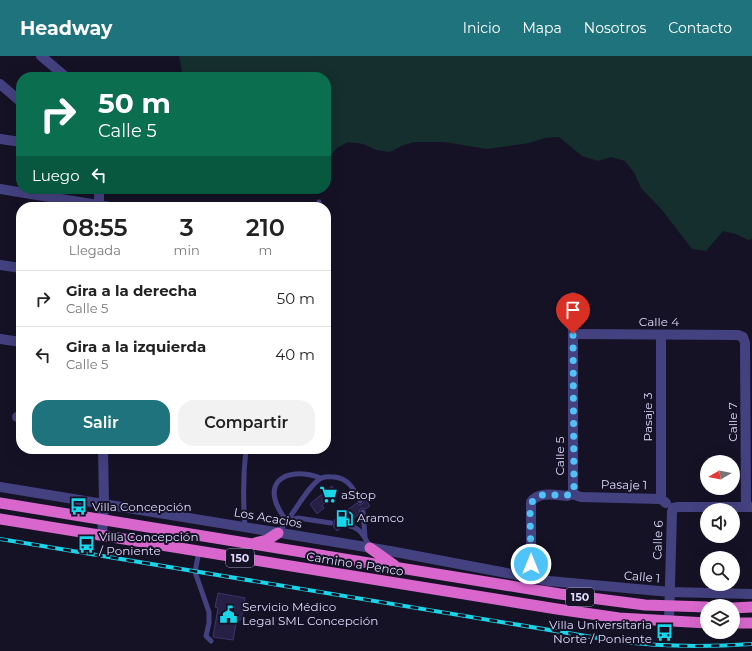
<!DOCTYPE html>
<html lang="es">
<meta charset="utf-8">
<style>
:root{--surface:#fff;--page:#f2f2f2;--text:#222;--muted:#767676;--line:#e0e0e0;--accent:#1e737c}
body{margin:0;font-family:Montserrat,sans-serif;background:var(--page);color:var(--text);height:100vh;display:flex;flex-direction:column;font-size:15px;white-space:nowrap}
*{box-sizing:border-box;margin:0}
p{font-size:13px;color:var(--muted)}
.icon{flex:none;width:22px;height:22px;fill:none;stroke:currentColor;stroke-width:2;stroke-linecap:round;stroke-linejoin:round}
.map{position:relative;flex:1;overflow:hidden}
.drawer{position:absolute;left:16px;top:146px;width:315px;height:252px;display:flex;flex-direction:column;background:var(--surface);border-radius:16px;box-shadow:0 4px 16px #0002}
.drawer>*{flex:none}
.guide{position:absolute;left:16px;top:16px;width:315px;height:122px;border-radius:16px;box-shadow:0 4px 16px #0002;background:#0b6e4f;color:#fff;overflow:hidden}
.needle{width:26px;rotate:260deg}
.fabs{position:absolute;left:700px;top:399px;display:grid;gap:8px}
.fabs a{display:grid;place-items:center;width:40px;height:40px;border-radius:50%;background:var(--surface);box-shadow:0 4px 16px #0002;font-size:20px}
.pin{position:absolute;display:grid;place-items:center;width:34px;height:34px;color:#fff;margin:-41px -17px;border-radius:50% 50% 50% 0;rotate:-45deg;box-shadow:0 0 4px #0007}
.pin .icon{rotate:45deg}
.me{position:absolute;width:44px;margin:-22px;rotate:0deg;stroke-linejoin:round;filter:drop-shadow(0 0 3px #0008)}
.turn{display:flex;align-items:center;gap:14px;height:84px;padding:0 16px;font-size:18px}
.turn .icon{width:52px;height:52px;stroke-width:2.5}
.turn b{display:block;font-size:28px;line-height:34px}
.then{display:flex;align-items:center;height:38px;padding:0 16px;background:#0003;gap:8px;font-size:15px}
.eta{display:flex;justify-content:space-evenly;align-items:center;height:68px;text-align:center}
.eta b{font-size:24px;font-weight:600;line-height:28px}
.cta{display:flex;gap:8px;margin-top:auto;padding:8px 16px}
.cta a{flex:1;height:46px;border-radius:16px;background:var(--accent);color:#fff;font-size:16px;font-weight:600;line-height:46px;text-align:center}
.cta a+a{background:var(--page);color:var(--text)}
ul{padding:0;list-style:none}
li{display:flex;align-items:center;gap:12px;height:56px;padding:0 16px;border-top:1px solid var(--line)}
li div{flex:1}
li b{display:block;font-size:15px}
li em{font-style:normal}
header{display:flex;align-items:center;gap:24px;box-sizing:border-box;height:56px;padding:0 20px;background:var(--accent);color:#fff}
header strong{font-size:19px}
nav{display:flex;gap:22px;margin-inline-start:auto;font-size:14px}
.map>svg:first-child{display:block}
</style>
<header>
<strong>Headway</strong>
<nav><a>Inicio</a><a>Mapa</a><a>Nosotros</a><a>Contacto</a></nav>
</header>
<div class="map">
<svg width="752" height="595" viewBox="0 0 752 595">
<rect width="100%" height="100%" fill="#151226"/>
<path fill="#152f2e" d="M179,0H752V183L748,184L736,178L723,175L706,195L692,193L662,154L641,132L635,118L625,105L611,101L598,105L582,100L559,81L545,82L529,87L487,93L444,86H414L401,90L390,96L376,94L363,88L348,86L337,92L326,105V21H183Z"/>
<g fill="#272045" stroke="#3f346f">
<path d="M332,430L337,438L322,449L324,452L317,458L310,448Z"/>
<path d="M363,442H364L370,450L366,453L363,452L360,453L359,458L349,466H342V471L337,475L333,470L335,467L334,464L357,447L359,449L362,448L364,446Z"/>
<path d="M218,537L245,542L241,564L237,563L233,584L213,581L218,552L215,551Z"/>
</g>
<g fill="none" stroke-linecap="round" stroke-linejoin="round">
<g stroke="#444180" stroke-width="5">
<path d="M319,151V146"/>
<path d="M321,422C282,408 258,430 287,465C295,455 311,426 322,422C326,420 330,421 334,421C348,422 354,433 360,445"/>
<path d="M363,456L365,481"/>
<path d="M345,469C361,471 363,479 370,491"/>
<path d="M245,471C243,445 243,419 246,393"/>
<path d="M278,477L287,465L298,462L331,467"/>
<path d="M199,495L195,516L209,556V567L206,580L211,585"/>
</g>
<g stroke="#444180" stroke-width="10">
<path d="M41,0L66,21"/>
<path d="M0,28L21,46"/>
<path d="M0,83L21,86"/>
<path d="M0,133L110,151H182"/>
<path d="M99,133V151"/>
<path d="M0,209L21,212"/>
<path d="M573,278L738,279L743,281L745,287L746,451"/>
<path d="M661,279V443"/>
<path d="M0,283L21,286"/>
<path d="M17,361H21"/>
<path d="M0,431L390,495L549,525L670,536L752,538"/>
<path d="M572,438L573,434V241"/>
<path d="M572,438L581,441L661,443L666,447"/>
<path d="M673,452L678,451H752"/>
<path d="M102,479L104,448L103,393"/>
<path d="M531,522V446C538,435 556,439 567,440L572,438"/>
<path d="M669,565L672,456L673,452"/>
</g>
<g stroke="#d866cc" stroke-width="11">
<path d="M0,447L560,538L645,549L707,551"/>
<path d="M0,463L557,553L619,562L707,567"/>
<path d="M255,487L267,484L278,477"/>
<path d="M370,492L394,509"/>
<path d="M733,552L752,551"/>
<path d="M733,567H752"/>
</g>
<defs>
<path id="rail" d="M0,483L616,585C662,591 706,591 752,588"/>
</defs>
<use href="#rail" stroke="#18d5e9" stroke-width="4"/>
<use href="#rail" stroke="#151226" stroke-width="2.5" stroke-dasharray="8" stroke-linecap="butt"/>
</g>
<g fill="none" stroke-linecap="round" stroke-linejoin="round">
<path stroke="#4fc3f7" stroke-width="7" stroke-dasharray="0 12.6" d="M531,508L530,451L533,444L540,439H570L572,438L574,434L573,278"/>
</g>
<defs>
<symbol id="supermarket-bare" viewBox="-9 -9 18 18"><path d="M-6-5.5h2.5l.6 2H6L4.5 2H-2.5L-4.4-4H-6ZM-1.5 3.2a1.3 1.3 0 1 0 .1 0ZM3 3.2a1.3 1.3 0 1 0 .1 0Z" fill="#18d5e9" stroke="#151226" stroke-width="2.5" paint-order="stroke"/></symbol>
<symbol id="bus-bare" viewBox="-9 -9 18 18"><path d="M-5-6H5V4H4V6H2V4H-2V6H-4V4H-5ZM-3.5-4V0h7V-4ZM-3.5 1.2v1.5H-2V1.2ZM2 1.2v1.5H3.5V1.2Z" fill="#18d5e9" stroke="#151226" stroke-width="2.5" paint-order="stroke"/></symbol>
<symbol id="fuel-bare" viewBox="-9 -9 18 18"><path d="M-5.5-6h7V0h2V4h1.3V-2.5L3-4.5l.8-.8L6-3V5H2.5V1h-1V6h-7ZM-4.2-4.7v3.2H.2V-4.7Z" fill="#18d5e9" stroke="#151226" stroke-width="2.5" paint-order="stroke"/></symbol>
<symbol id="civic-bare" viewBox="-9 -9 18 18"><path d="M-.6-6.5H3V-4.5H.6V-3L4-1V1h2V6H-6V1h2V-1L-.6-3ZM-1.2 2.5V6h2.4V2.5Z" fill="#18d5e9" stroke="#151226" stroke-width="2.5" paint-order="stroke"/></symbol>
</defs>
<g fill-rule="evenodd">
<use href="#supermarket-bare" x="316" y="426" width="25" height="25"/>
<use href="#bus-bare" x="66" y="438" width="25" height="25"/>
<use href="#fuel-bare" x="332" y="450" width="25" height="25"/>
<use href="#bus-bare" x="74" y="476" width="25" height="25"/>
<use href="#civic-bare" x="216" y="546" width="25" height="25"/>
<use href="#bus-bare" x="652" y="564" width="25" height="25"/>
</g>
<g text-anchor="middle" stroke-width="4" stroke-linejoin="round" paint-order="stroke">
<g fill="#151226" stroke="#a29ebc" stroke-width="1">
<rect x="226" y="493" width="28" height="18" rx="3"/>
<rect x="566" y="532" width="28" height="18" rx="3"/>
</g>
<g font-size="11" font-weight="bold" fill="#dedafc">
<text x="240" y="506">150</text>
<text x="580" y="545">150</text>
</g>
<g font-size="12" fill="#dedafc" stroke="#151226">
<text x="659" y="270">Calle 4</text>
<text transform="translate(648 361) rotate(-90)" y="4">Pasaje 3</text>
<text transform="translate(733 366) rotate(-90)" y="4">Calle 7</text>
<text transform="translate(560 400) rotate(-90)" y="4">Calle 5</text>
<text transform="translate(624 429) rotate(1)" y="4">Pasaje 1</text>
<text transform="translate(268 462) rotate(10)" y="4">Los Acacios</text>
<text transform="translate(658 484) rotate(-88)" y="4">Calle 6</text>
<text transform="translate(355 508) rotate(9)" y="4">Camino a Penco</text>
<text transform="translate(642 521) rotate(5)" y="4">Calle 1</text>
</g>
<g font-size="12" fill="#dedafc" stroke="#151226" text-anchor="start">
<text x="341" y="443">aStop</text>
<text x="92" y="455">Villa Concepción</text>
<text x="357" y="466">Aramco</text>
<text x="99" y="485">Villa Concepción<tspan x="99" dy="14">/ Poniente</tspan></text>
<text x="242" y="555">Servicio Médico<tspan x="242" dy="14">Legal SML Concepción</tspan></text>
<text x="652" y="573" text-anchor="end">Villa Universitaria<tspan x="652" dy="14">Norte / Poniente</tspan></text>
</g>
</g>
</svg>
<div class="fabs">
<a><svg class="needle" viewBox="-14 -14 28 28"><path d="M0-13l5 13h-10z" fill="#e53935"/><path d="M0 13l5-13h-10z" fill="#767676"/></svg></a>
<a><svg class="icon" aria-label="sound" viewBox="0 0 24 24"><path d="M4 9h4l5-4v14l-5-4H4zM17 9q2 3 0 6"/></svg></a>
<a><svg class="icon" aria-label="search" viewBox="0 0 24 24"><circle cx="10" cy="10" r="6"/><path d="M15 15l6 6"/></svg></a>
<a><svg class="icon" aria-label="layers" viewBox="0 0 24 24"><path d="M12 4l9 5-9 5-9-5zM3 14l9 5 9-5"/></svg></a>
</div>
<div class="pin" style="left:573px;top:278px;background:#d93025"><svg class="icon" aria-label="arrive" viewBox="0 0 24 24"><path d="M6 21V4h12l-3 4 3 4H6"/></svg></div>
<svg class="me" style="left:531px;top:508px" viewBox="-20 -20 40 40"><circle r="17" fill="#4fc3f7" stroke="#fff" stroke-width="3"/><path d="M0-11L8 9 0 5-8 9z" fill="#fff"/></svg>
<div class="guide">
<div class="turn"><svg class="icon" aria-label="right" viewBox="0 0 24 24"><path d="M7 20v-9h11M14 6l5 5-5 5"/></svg><div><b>50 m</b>Calle 5</div></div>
<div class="then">Luego<svg class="icon" aria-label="left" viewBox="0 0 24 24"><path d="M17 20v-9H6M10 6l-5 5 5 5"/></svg></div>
</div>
<section class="drawer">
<div class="eta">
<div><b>08:55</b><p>Llegada</p></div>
<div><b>3</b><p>min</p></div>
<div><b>210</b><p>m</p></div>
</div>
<ul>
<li><svg class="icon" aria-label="right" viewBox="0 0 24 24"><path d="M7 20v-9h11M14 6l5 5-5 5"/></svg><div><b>Gira a la derecha</b><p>Calle 5</p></div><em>50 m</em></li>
<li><svg class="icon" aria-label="left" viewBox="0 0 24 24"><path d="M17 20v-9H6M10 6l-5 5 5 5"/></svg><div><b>Gira a la izquierda</b><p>Calle 5</p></div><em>40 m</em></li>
</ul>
<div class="cta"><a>Salir</a><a>Compartir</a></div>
</section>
</div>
